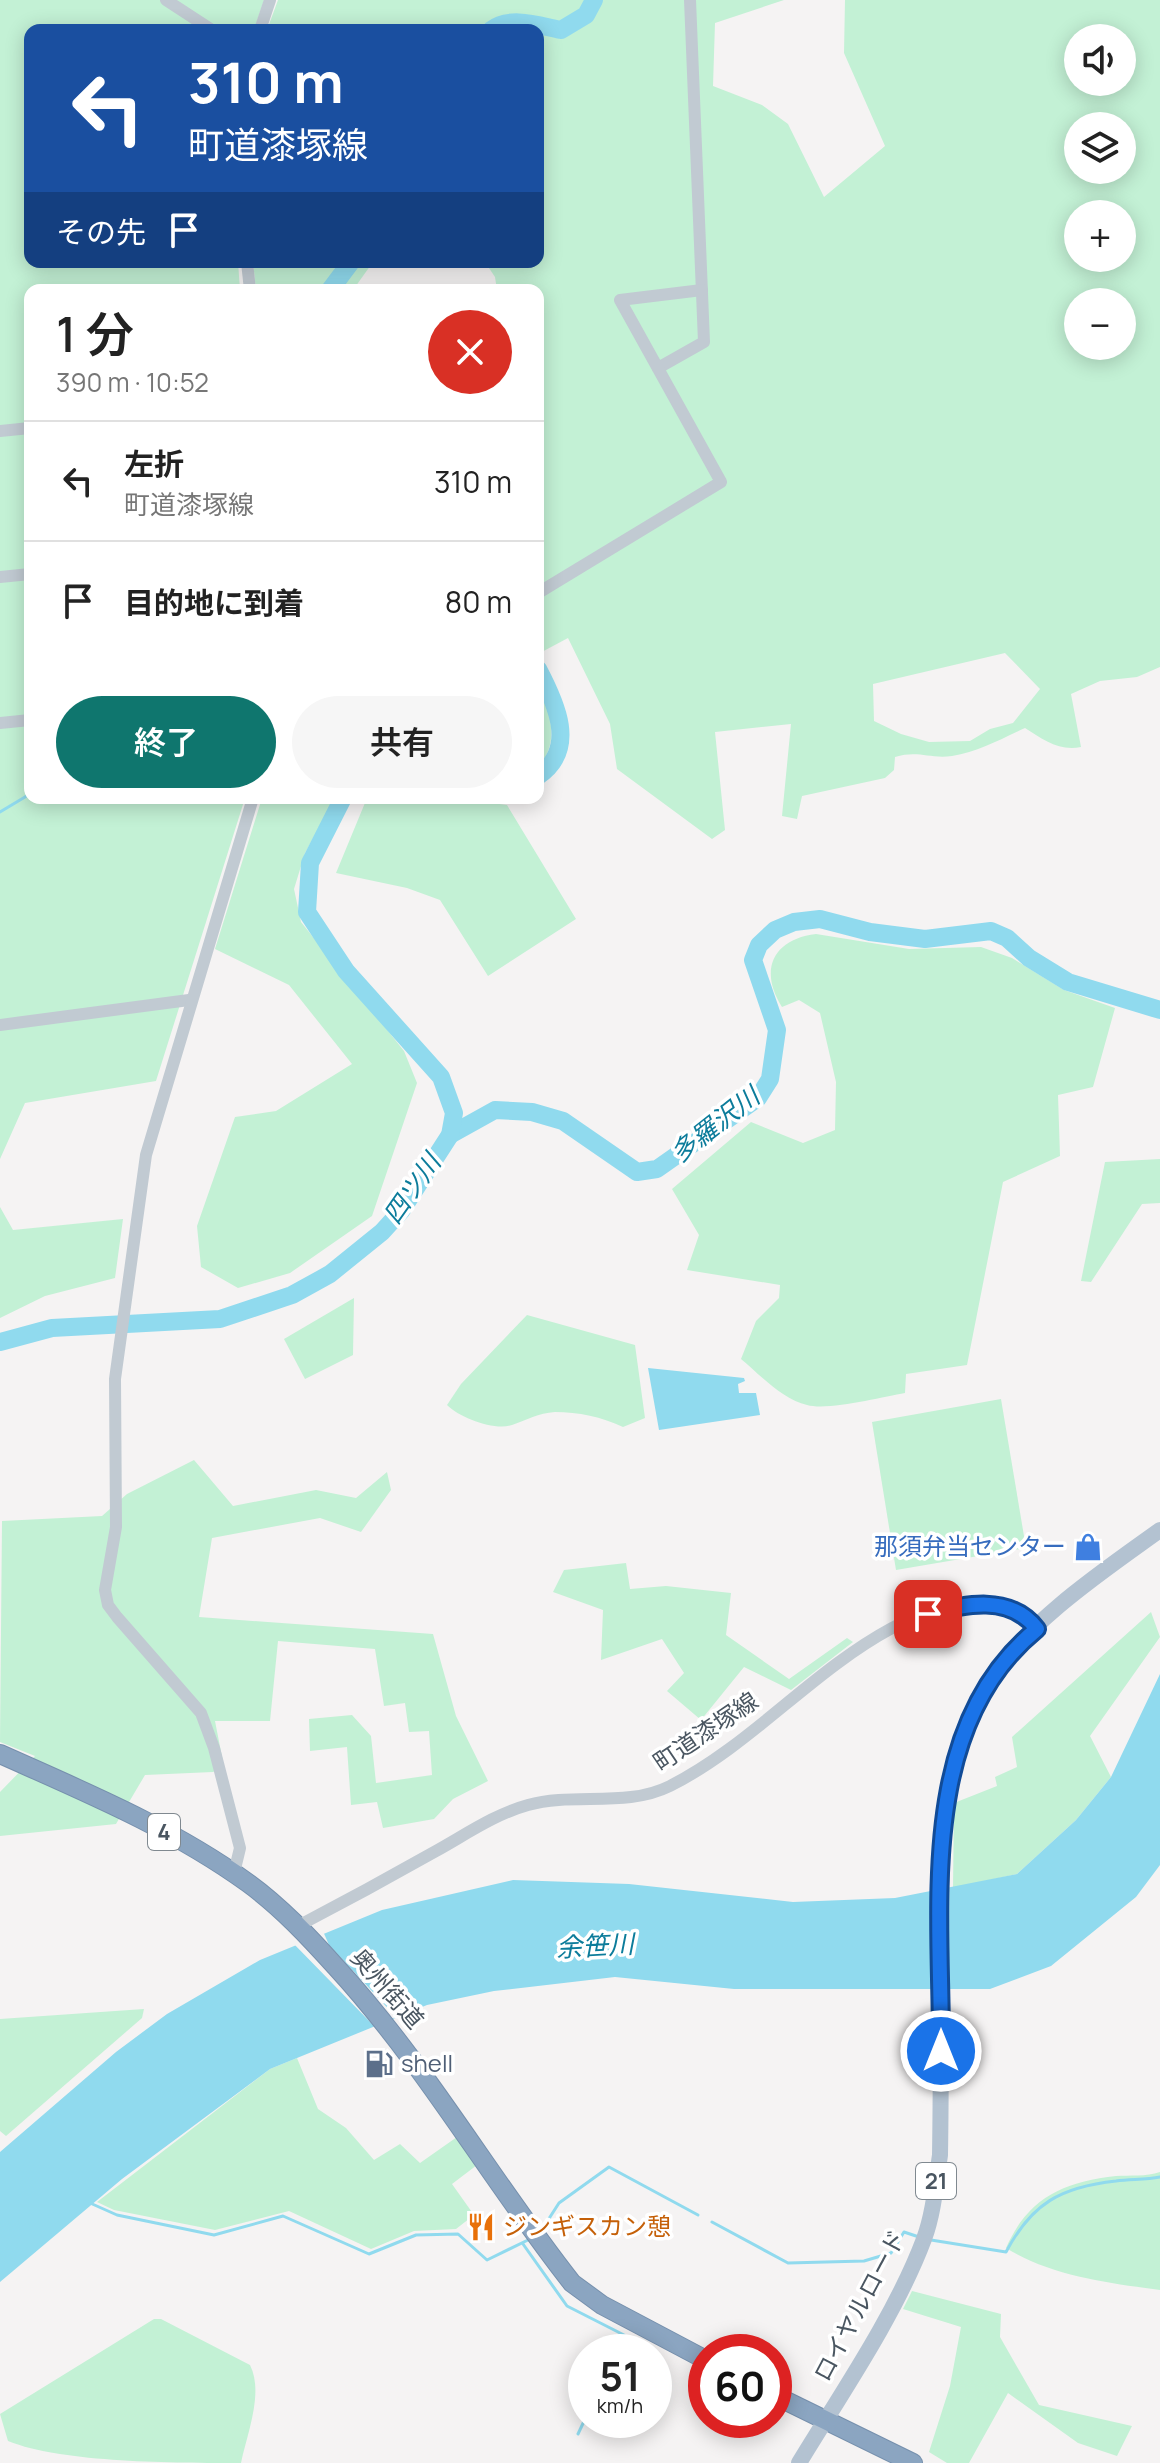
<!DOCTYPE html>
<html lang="ja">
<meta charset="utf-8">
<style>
:root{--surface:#fff;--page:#f6f6f6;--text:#222;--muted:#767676;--line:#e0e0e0;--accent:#0f766e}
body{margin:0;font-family:Manrope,"Noto Sans JP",sans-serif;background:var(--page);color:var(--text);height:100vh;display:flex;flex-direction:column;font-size:30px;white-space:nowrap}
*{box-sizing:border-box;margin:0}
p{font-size:26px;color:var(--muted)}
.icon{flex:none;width:44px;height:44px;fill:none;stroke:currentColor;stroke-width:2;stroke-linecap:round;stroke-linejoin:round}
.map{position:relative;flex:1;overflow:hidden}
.sheet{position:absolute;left:24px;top:284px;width:520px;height:520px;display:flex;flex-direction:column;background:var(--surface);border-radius:16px;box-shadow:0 4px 20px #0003}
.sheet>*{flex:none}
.banner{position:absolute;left:24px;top:24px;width:520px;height:244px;border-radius:16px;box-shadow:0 4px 20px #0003;background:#1a4fa0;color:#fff;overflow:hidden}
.buttons{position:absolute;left:1064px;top:24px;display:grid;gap:16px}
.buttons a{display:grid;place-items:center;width:72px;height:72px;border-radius:50%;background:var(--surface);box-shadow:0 4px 20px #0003;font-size:40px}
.speed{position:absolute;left:568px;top:2334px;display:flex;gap:16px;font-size:40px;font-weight:700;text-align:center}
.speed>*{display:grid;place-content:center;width:104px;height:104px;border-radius:50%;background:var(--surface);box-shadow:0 4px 20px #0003;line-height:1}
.speed small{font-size:20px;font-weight:400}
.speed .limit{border:12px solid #d22;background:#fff;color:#111}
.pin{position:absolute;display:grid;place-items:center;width:68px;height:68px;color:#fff;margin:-34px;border-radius:16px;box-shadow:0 4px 12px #0006}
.me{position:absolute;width:88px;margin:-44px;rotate:0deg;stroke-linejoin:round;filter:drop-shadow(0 0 6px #0008)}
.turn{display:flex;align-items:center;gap:28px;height:168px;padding:0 32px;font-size:36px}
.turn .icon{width:104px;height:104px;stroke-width:2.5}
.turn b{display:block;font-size:56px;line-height:68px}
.then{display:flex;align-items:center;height:76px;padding:0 32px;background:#0003;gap:16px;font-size:30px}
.round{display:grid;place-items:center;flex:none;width:84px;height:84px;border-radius:42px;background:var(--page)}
.overview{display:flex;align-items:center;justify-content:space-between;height:136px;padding:0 32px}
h1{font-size:48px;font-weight:600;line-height:60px}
.primary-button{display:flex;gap:16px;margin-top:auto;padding:16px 32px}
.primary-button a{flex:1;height:92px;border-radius:48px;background:var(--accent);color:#fff;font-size:32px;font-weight:600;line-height:92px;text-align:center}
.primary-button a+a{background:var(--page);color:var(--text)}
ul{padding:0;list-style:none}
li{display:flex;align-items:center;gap:24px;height:120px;padding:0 32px;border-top:2px solid var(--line)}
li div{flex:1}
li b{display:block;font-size:30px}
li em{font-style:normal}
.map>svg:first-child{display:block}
</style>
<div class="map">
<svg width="1160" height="2463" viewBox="0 0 1160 2463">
<rect width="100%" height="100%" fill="#f5f3f3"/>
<g fill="#c3f1d5" fill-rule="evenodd">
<path d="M0,0H264L254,30H30V262H238L240,290H30V798H245L156,1081L25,1103L0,1159Z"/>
<path d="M278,0H784L715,23L713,86L762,105L788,124L824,197L885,146L844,53L845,0H1160V667L1137,677L1100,681L1071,694L1081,747C1060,752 1042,739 1025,728C1001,739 978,752 952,756C929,759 918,750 895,757L894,770L885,778L802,796L797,819L782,816L791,724L715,732L725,830L712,839L617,769L610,724L568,638L538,654V290H497L495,277L485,262H538V30H267ZM1078,38H1122V82H1078ZM1078,126H1122V170H1078ZM1078,214H1122V258H1078ZM1078,302H1122V346H1078ZM1005,653L1040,689L1013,723L990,729L970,741L929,742L901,734L874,721L873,684Z"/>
<path d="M253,262H373L353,290H256Z"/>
<path d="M538,687C551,711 560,745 538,766Z"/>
<path d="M262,798H335L305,853L294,889L301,922L404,1051L417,1083L372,1216L290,1273L238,1288L201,1267L197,1226L235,1117L276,1111L352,1064L289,985L215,949Z"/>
<path d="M367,798H454L507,805L576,919L488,976L440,900L407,888L336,873Z"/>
<path d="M816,934L909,949L981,947L1012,958L1064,990L1115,1008L1093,1087L1058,1095L1060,1156L1003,1182L967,1365L906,1374L905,1393C882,1397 828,1411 807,1405C783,1400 759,1374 741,1359L756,1321L779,1298L780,1285L687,1270L699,1235L672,1189L751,1122L803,1143L835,1130L836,1082L820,1013L799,1000L782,1007C758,969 774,939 816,934Z"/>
<path d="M1160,1159V1203L1142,1204L1091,1282L1081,1281L1105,1162Z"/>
<path d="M0,1207L13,1230L123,1219L115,1278L45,1296L0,1318Z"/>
<path d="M354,1298L353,1355L305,1379L284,1339Z"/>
<path d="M527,1315L635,1345L645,1418L623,1427C602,1417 578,1412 555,1412C538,1413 527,1420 512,1425C495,1431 460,1418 447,1405L461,1384Z"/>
<path d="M1001,1399L1026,1548L896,1570L872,1422Z"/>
<path d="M194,1460L233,1506L316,1490L356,1498L387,1472L391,1490L361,1532L320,1518L212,1538L199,1617L433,1634L456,1716L488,1781L453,1799L434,1819L383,1828L377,1802L351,1805L347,1747L310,1751L309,1719L352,1715L371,1736L376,1783L432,1775L429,1731L409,1732L405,1703L384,1706L375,1649L278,1641L270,1721H215L224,1767L213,1772L145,1775L116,1824L0,1836V1792L35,1756L0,1742L2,1521L102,1516L127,1494Z"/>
<path d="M626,1563L630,1589L666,1586L731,1593L726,1635L789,1679L847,1638L853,1642L791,1690L744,1667L701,1720L667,1691L684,1673L662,1639L601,1660L603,1610L553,1592L564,1570Z"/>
<path d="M1151,1612L1160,1637L1090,1736L1111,1777L1076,1820L1017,1874L953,1888L954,1803L997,1786L995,1777L1017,1767L1012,1737Z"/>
<path d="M144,2009L142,2018L6,2136L0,2131V2019Z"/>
<path d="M297,2058L318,2109L346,2128L374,2160L400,2144L420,2163L457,2137L477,2165L452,2184L474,2215L456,2229L414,2231L371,2249L289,2211L215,2230L114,2210L97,2202L270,2069Z"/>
<path d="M1160,2172V2290C1108,2283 1051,2276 1006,2248C1028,2198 1063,2182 1116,2176C1130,2175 1146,2177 1160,2172Z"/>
<path d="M912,2291L1001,2314L1000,2337L1039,2405L1132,2426L1117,2456L1078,2443L1008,2393L969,2463H947L929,2452L950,2386L961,2327L903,2309Z"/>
<path d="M154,2319H161L250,2365C264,2393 247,2434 241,2463C177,2463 62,2463 8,2441L0,2414Z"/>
</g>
<g fill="#90daee">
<path d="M648,1368L744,1378L745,1381L738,1384L739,1393H756L760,1415L659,1430Z"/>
<path d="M1160,1674V1865L1136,1897L1051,1966L990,1989H734L615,1977L494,1991L427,2005L270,2069L122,2179L0,2282V2152L116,2052L167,2014L260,1960L382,1910L513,1880L629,1884L793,1902L895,1898L1017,1874L1076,1820L1111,1777Z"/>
</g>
<path fill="#f5f3f3" d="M322,1929L329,1945L396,2017L374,2026L292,1942Z"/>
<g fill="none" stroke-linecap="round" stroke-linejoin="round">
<g stroke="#90daee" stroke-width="3">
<path d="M0,812L30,794"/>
<path d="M90,2203L117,2215L214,2235L283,2216L369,2254L416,2235L458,2234L487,2260L528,2240"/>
<path d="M712,2222L788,2263L864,2261L891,2253L904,2232L919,2237"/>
<path d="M541,2231L559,2203L609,2167L698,2215"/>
<path d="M931,2240L1006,2252C1032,2203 1061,2187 1116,2181C1131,2179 1146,2180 1160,2177"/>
<path d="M523,2244L567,2306L624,2335L616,2352"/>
<path d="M578,2434L586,2417"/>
</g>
<g stroke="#90daee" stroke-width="18">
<path d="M491,30C510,15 540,26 561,30L586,15L594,0"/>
<path d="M330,290L351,262"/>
<path d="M538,669C556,703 578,749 538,776"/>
<path d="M450,1135L495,1110L532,1112L563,1121L637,1172L657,1169L758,1098L770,1079L777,1030L753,960L759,945L775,930L794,922L820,919L870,932L925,939L991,931L1007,938L1029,958L1068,982L1160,1010"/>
<path d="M0,1342L52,1328L220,1319L292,1295L330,1274L382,1232L401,1211L450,1135L454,1113L441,1077L346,971L307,912L310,863L343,798"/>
</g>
<defs>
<g id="highway">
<path d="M0,1754C85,1792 172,1828 248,1883C281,1907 309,1937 336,1967C426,2065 490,2179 572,2283L602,2305L706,2360"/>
<path d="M774,2395L913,2463"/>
</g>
</defs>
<use href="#highway" stroke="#7690ad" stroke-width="20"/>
<g stroke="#c1cad2" stroke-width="12">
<path d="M166,0L212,30"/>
<path d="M260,30L270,0"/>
<path d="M247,262L250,290"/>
<path d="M658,368L704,342L690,0"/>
<path d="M0,431L30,428"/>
<path d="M0,577L30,574"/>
<path d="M538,593L721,482L620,300L702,290"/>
<path d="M0,723L30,720"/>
<path d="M0,1025L189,1000"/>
<path d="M234,1873L240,1848L214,1748L201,1713L117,1617L108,1605L105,1590L116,1527L115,1379L146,1155L253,798"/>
<path d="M298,1926C344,1902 390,1877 436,1851C465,1835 495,1814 528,1805C574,1792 626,1808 670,1786C751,1745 812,1671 892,1628C933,1606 1004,1586 1037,1629"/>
</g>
<path stroke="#b3c2d1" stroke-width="16" d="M799,2463C841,2394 896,2314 924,2239C934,2212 936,2182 940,2155C941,2092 941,2029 941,1966C942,1868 935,1764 992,1678C1028,1621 1106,1569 1160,1530"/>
<use href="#highway" stroke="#8ba5c1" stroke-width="18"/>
</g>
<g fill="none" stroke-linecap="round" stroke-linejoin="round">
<defs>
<path id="route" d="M928,1614C965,1604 1010,1594 1037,1629C915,1728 942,1911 941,2051"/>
</defs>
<use href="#route" stroke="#114b97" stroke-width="20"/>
<use href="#route" stroke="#1a73e8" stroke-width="14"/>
</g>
<defs>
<symbol id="shop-bare" viewBox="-9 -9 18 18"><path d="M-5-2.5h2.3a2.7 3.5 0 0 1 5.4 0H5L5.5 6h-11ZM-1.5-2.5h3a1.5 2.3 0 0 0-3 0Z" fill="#3f7fe0" stroke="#fff" stroke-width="2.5" paint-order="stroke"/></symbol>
<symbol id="fuel-bare" viewBox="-9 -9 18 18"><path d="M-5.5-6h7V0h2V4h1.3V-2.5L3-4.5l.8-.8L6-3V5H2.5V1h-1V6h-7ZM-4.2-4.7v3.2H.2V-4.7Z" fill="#5c6f8a" stroke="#fff" stroke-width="2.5" paint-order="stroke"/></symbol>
<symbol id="restaurant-bare" viewBox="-9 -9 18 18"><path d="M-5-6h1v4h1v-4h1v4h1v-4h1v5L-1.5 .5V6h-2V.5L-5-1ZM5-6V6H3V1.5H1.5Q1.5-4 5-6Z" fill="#e8710a" stroke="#fff" stroke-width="2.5" paint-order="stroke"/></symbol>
</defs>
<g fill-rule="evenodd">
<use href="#shop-bare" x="1068" y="1527" width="40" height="40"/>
<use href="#fuel-bare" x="359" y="2044" width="40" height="40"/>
<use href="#restaurant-bare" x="461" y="2207" width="40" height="40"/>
</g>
<g text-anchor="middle" stroke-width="7" stroke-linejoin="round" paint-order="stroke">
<g fill="#fff" stroke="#808990" stroke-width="2">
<rect x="148" y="1814" width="32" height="36" rx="6"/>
<rect x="916" y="2163" width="40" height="36" rx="6"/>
</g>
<g font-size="22" font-weight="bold" fill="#4a5661">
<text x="164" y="1840">4</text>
<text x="936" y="2189">21</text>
</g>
<g font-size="24" fill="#366cbe" stroke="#fff" text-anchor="end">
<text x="1066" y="1555">那須弁当センター</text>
</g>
<g font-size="24" fill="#4a5661" stroke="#fff">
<text transform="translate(706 1732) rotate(-34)" y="8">町道漆塚線</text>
<text transform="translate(387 1989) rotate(49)" y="8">奥州街道</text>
<text transform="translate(860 2306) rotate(-62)" y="8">ロイヤルロード</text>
</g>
<g font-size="24" fill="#4e5e75" stroke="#fff" text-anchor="start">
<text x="401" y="2072">shell</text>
</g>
<g font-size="24" fill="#c56008" stroke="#fff" text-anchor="start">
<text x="503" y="2235">ジンギスカン憩</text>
</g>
<g font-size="26" font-style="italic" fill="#0c7c9b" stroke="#fff">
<text transform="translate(715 1125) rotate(-38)" y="9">多羅沢川</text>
<text transform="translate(412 1189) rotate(-55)" y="9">四ツ川</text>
<text transform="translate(595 1946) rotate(-3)" y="9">余笹川</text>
</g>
</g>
</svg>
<div class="buttons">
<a><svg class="icon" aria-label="sound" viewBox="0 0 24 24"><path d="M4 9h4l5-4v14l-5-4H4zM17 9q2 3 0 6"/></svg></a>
<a><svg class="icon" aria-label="layers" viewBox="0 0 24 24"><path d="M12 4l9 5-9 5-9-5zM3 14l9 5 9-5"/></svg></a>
<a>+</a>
<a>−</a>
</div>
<div class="speed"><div>51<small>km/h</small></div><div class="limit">60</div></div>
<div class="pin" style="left:928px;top:1614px;background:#d93025"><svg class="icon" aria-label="arrive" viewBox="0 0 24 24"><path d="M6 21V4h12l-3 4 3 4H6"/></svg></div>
<svg class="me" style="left:941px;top:2051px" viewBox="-20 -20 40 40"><circle r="17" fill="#1a73e8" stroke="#fff" stroke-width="3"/><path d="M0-11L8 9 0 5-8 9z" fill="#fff"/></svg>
<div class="banner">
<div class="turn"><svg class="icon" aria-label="left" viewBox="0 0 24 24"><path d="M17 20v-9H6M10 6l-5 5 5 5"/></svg><div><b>310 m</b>町道漆塚線</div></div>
<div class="then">その先<svg class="icon" aria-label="arrive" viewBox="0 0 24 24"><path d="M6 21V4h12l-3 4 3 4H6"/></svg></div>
</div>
<section class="sheet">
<div class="overview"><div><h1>1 分</h1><p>390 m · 10:52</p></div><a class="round" style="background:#d93025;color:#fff"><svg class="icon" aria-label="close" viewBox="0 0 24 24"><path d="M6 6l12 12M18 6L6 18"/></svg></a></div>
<ul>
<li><svg class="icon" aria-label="left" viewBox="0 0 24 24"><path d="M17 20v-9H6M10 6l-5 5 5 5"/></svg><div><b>左折</b><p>町道漆塚線</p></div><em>310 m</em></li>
<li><svg class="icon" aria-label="arrive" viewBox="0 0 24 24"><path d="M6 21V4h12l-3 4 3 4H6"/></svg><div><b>目的地に到着</b></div><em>80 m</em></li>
</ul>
<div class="primary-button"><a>終了</a><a>共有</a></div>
</section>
</div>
